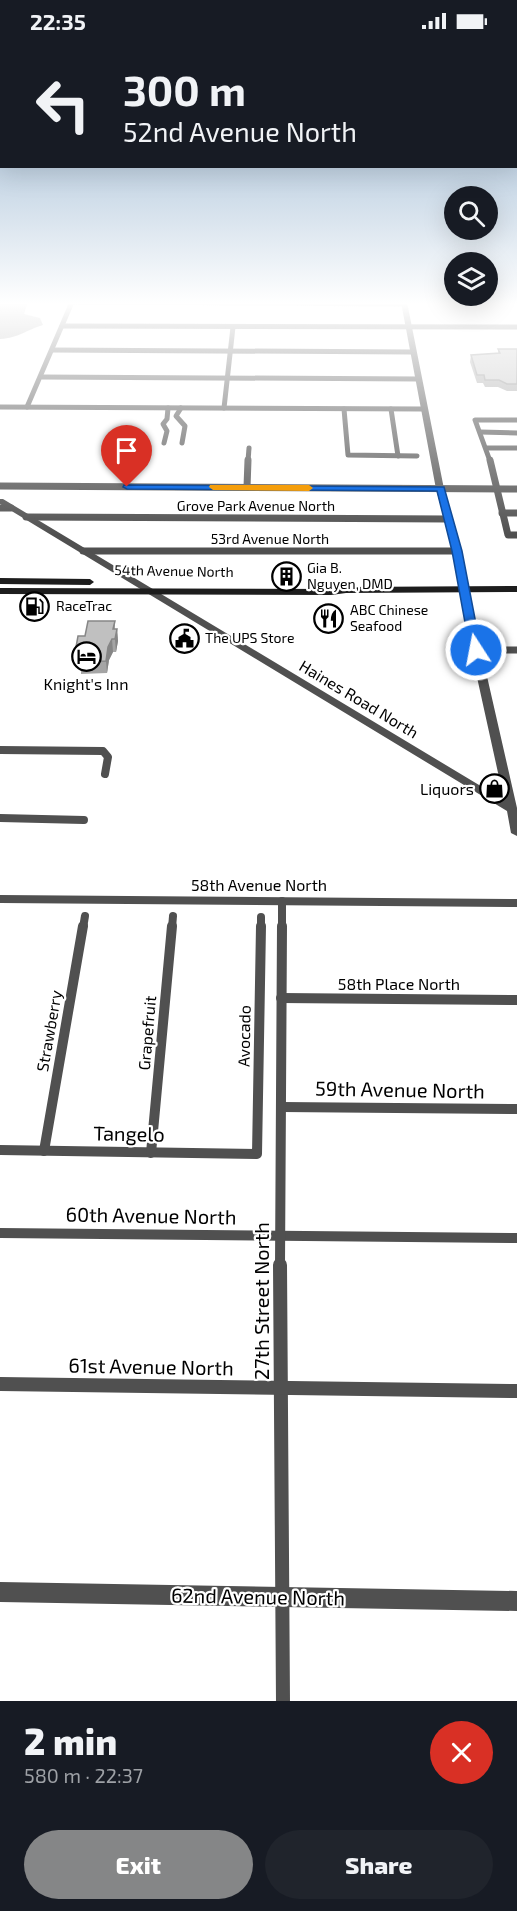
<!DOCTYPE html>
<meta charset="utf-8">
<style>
:root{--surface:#171b24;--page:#20242c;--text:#f1f3f6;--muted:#9ea1a6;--accent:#858687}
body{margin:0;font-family:"Exo 2",sans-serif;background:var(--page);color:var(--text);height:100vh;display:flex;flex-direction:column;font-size:22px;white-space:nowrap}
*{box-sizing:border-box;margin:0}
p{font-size:20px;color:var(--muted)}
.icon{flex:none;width:33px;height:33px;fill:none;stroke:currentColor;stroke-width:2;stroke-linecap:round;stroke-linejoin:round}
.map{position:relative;height:1659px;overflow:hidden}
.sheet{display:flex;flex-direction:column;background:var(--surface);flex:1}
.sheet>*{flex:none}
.banner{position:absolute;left:0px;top:0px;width:518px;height:126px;box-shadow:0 6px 24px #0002;background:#171b24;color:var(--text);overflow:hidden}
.fabs{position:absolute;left:444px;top:144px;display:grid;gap:12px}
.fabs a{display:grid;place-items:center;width:54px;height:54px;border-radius:50%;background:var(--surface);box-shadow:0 6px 24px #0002;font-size:30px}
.pin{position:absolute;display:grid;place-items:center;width:51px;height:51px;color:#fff;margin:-62px -26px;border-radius:50% 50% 50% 0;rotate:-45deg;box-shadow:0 0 6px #0007}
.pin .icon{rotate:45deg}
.me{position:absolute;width:66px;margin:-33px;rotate:349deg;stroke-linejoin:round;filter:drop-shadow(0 0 4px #0008)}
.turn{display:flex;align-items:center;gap:21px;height:126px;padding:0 24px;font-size:27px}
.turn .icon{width:78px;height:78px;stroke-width:2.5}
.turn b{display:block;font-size:42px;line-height:51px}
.round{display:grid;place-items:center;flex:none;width:63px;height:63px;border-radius:32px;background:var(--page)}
.overview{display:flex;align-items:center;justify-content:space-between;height:102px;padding:0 24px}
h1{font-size:36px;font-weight:800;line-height:45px}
.button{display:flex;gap:12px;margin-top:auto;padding:12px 24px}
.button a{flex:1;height:69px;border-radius:36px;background:var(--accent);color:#fff;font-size:24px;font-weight:800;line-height:69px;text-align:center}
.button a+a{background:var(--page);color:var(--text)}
.status{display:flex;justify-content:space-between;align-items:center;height:42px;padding:0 30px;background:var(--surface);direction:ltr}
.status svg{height:16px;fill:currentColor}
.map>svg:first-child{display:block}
</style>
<div class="status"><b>22:35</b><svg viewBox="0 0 49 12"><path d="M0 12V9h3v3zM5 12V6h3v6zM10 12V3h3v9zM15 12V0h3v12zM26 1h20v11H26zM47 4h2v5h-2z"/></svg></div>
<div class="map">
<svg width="517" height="1659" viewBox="0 0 517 1659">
<rect width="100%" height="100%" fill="#fff"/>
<path fill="#9e9e9e" d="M0,260H28L24,272L40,276L43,283C26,288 19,296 0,297Z"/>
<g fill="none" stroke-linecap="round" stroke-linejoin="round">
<g stroke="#505050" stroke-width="5">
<path d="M72,260L404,262"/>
<path d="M62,284L517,285"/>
<path d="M53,308L413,310"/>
<path d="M42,335L419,337"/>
<path d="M0,365L424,367"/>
<path d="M27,365L72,260"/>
<path d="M181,366L176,374L185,384L182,401"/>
<path d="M224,366L233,285"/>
<path d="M344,367L348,413L417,414"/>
<path d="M391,367L398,414"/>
<path d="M480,390L517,391"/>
<path d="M164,401L167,389L163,382L167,377L168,366"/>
<path d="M487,406H517"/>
<path d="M248,419L249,406"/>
<path d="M490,419L475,378H517"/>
</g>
<g stroke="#505050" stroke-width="7">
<path d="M490,418L508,493H517"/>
<path d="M0,444L517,447"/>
<path d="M247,445L248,418"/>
<path d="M0,466H11"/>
<path d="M502,471H517"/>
<path d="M26,475L449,477"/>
<path d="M83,509H457"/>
<path d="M476,608H517"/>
</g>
<g stroke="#505050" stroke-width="8">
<path d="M0,708L103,709L108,715L105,732"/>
<path d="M0,776L84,778"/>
<path d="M0,857L517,861"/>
<path d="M83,886L85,874"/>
<path d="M172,886L173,874"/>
<path d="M261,886V875"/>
<path d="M282,886V859"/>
</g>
<g stroke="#505050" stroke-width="10">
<path d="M281,956L517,958"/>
<path d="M282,1065L517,1067"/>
<path d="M0,1108L257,1112L261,884"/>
<path d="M44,1109L83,884"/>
<path d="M151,1111L172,884"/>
<path d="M0,1191L517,1196"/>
<path d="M280,1224L282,884"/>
</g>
<g stroke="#505050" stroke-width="14">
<path d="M280,1223L283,1659"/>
<path d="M0,1342L517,1349"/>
</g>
<g fill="#505050" fill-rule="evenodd">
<path d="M401,260H407L444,447L461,509L481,608L517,766V794L511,791L507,769L0,462V457H3L504,758L471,608L453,509L436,447Z"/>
<path d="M0,1540L517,1549V1569L0,1560Z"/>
</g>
<g fill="#1d1d1d" fill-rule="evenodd">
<path d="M0,536L90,537L94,540L90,543L0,542Z"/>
<path d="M517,544V550L346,551L331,553L0,552V546L331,547L346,545Z"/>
</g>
</g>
<g fill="#a5a5a5">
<path d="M498,307H517V349H507L498,345H485L483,341H477L470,320L471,313L498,311Z"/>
<path d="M115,579V587H117L118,599L116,610H113L109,618L107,631L81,632V618H77L76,605L85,594Z"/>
</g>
<g fill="#868686">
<path d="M117,587L118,599L116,610L115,597Z"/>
<path d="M112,597L113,610L109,618L107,631L106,619L108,605Z"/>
</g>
<g fill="#c0c0c0" stroke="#868686" stroke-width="1.5">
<path d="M498,307H517V342H507L499,338H485L484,333H477L471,313L500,311Z"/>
<path d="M88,579H115L113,587H117L115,597H112L108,605L106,619L80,620L83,605H76L78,594H85Z"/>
</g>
<linearGradient id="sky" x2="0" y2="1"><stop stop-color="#8aabca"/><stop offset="0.53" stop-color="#fff"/><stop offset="1" stop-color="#fff" stop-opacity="0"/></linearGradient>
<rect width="517" height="493" fill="url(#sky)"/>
<path fill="#1a73e8" stroke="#114b97" stroke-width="1.5" d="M124,443L444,445L462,509L481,608L476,611L470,608L452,509L437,449L127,447L123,445Z"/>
<path fill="#f59e0b" d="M210,443H309L313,446L309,449L213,448L209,445Z"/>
<defs>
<symbol id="building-ring" viewBox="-11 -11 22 22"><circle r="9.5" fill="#fff" stroke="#000" stroke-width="1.5"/><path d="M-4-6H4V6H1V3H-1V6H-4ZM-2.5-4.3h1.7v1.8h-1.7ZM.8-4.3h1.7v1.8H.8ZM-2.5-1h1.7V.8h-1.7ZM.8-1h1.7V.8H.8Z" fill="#000"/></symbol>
<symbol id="fuel-ring" viewBox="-11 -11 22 22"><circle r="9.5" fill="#fff" stroke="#000" stroke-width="1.5"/><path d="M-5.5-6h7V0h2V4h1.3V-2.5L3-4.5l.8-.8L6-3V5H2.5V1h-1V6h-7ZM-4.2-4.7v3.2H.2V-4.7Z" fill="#000"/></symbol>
<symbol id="restaurant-ring" viewBox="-11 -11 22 22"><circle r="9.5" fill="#fff" stroke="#000" stroke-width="1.5"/><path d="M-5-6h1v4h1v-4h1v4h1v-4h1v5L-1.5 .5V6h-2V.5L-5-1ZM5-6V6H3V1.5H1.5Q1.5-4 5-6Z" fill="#000"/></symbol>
<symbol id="civic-ring" viewBox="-11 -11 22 22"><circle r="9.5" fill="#fff" stroke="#000" stroke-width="1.5"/><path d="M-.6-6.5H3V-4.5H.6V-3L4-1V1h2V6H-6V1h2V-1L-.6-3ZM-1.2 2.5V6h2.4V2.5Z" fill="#000"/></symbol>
<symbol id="hotel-ring" viewBox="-11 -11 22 22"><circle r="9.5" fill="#fff" stroke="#000" stroke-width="1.5"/><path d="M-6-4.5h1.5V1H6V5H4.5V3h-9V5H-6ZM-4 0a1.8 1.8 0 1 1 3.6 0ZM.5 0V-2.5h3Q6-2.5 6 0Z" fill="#000"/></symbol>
<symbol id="shop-ring" viewBox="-11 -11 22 22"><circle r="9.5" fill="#fff" stroke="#000" stroke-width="1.5"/><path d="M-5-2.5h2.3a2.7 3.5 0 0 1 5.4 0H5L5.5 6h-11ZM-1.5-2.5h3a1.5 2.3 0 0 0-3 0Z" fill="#000"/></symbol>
</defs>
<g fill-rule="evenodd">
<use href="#building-ring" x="270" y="518" width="33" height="33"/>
<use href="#fuel-ring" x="18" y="548" width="33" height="33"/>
<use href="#restaurant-ring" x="312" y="560" width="33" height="33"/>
<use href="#civic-ring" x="168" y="580" width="33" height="33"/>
<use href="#hotel-ring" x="70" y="598" width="33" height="33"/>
<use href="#shop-ring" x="478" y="730" width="33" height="33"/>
</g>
<g text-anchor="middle" stroke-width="4.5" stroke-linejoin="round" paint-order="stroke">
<g font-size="14" fill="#000" stroke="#fff">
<text x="256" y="469">Grove Park Avenue North</text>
<text x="270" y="502">53rd Avenue North</text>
<text transform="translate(174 529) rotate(1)" y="5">54th Avenue North</text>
</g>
<g font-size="14" fill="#000" stroke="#fff" text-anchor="start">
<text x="307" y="531">Gia B.<tspan x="307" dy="16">Nguyen, DMD</tspan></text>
<text x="56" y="569">RaceTrac</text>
<text x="350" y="573">ABC Chinese<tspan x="350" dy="16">Seafood</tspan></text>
<text x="205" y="601">The UPS Store</text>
</g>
<g font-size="16" fill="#000" stroke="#fff">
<text x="86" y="648">Knight's Inn</text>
<text x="474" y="753" text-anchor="end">Liquors</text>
</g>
<g font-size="16" fill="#000" stroke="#fff">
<text transform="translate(359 657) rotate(31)" y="6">Haines Road North</text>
<text x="259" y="849">58th Avenue North</text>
<text x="399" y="948">58th Place North</text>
<text transform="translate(49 989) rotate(-80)" y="6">Strawberry</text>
<text transform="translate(147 991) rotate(-85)" y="6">Grapefruit</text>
<text transform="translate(244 994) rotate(-89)" y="6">Avocado</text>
</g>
<g font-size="20" fill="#000" stroke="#fff">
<text transform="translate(400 1048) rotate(1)" y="7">59th Avenue North</text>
<text transform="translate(129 1092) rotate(1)" y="7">Tangelo</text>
<text transform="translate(151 1174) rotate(1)" y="7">60th Avenue North</text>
<text transform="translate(262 1259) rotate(-90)" y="7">27th Street North</text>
<text transform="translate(151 1325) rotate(1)" y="7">61st Avenue North</text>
<text transform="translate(258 1555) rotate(1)" y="7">62nd Avenue North</text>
</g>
</g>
</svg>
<div class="fabs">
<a><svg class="icon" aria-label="search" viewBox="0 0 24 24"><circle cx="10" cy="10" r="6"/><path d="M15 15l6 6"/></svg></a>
<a><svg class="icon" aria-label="layers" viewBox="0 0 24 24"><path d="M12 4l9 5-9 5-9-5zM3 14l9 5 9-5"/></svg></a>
</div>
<div class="pin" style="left:127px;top:445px;background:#d93025"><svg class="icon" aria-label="arrive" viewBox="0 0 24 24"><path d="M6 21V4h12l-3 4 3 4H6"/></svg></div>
<svg class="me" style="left:476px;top:608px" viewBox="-20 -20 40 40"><circle r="17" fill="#1a73e8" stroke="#fff" stroke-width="3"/><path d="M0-11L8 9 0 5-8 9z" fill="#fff"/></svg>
<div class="banner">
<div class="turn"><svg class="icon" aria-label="left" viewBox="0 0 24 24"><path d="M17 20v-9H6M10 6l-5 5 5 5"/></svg><div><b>300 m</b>52nd Avenue North</div></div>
</div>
</div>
<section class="sheet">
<div class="overview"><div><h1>2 min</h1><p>580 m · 22:37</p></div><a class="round" style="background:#d93025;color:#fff"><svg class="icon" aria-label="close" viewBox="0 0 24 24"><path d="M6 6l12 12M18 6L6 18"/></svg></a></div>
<div class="button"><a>Exit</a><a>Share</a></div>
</section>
